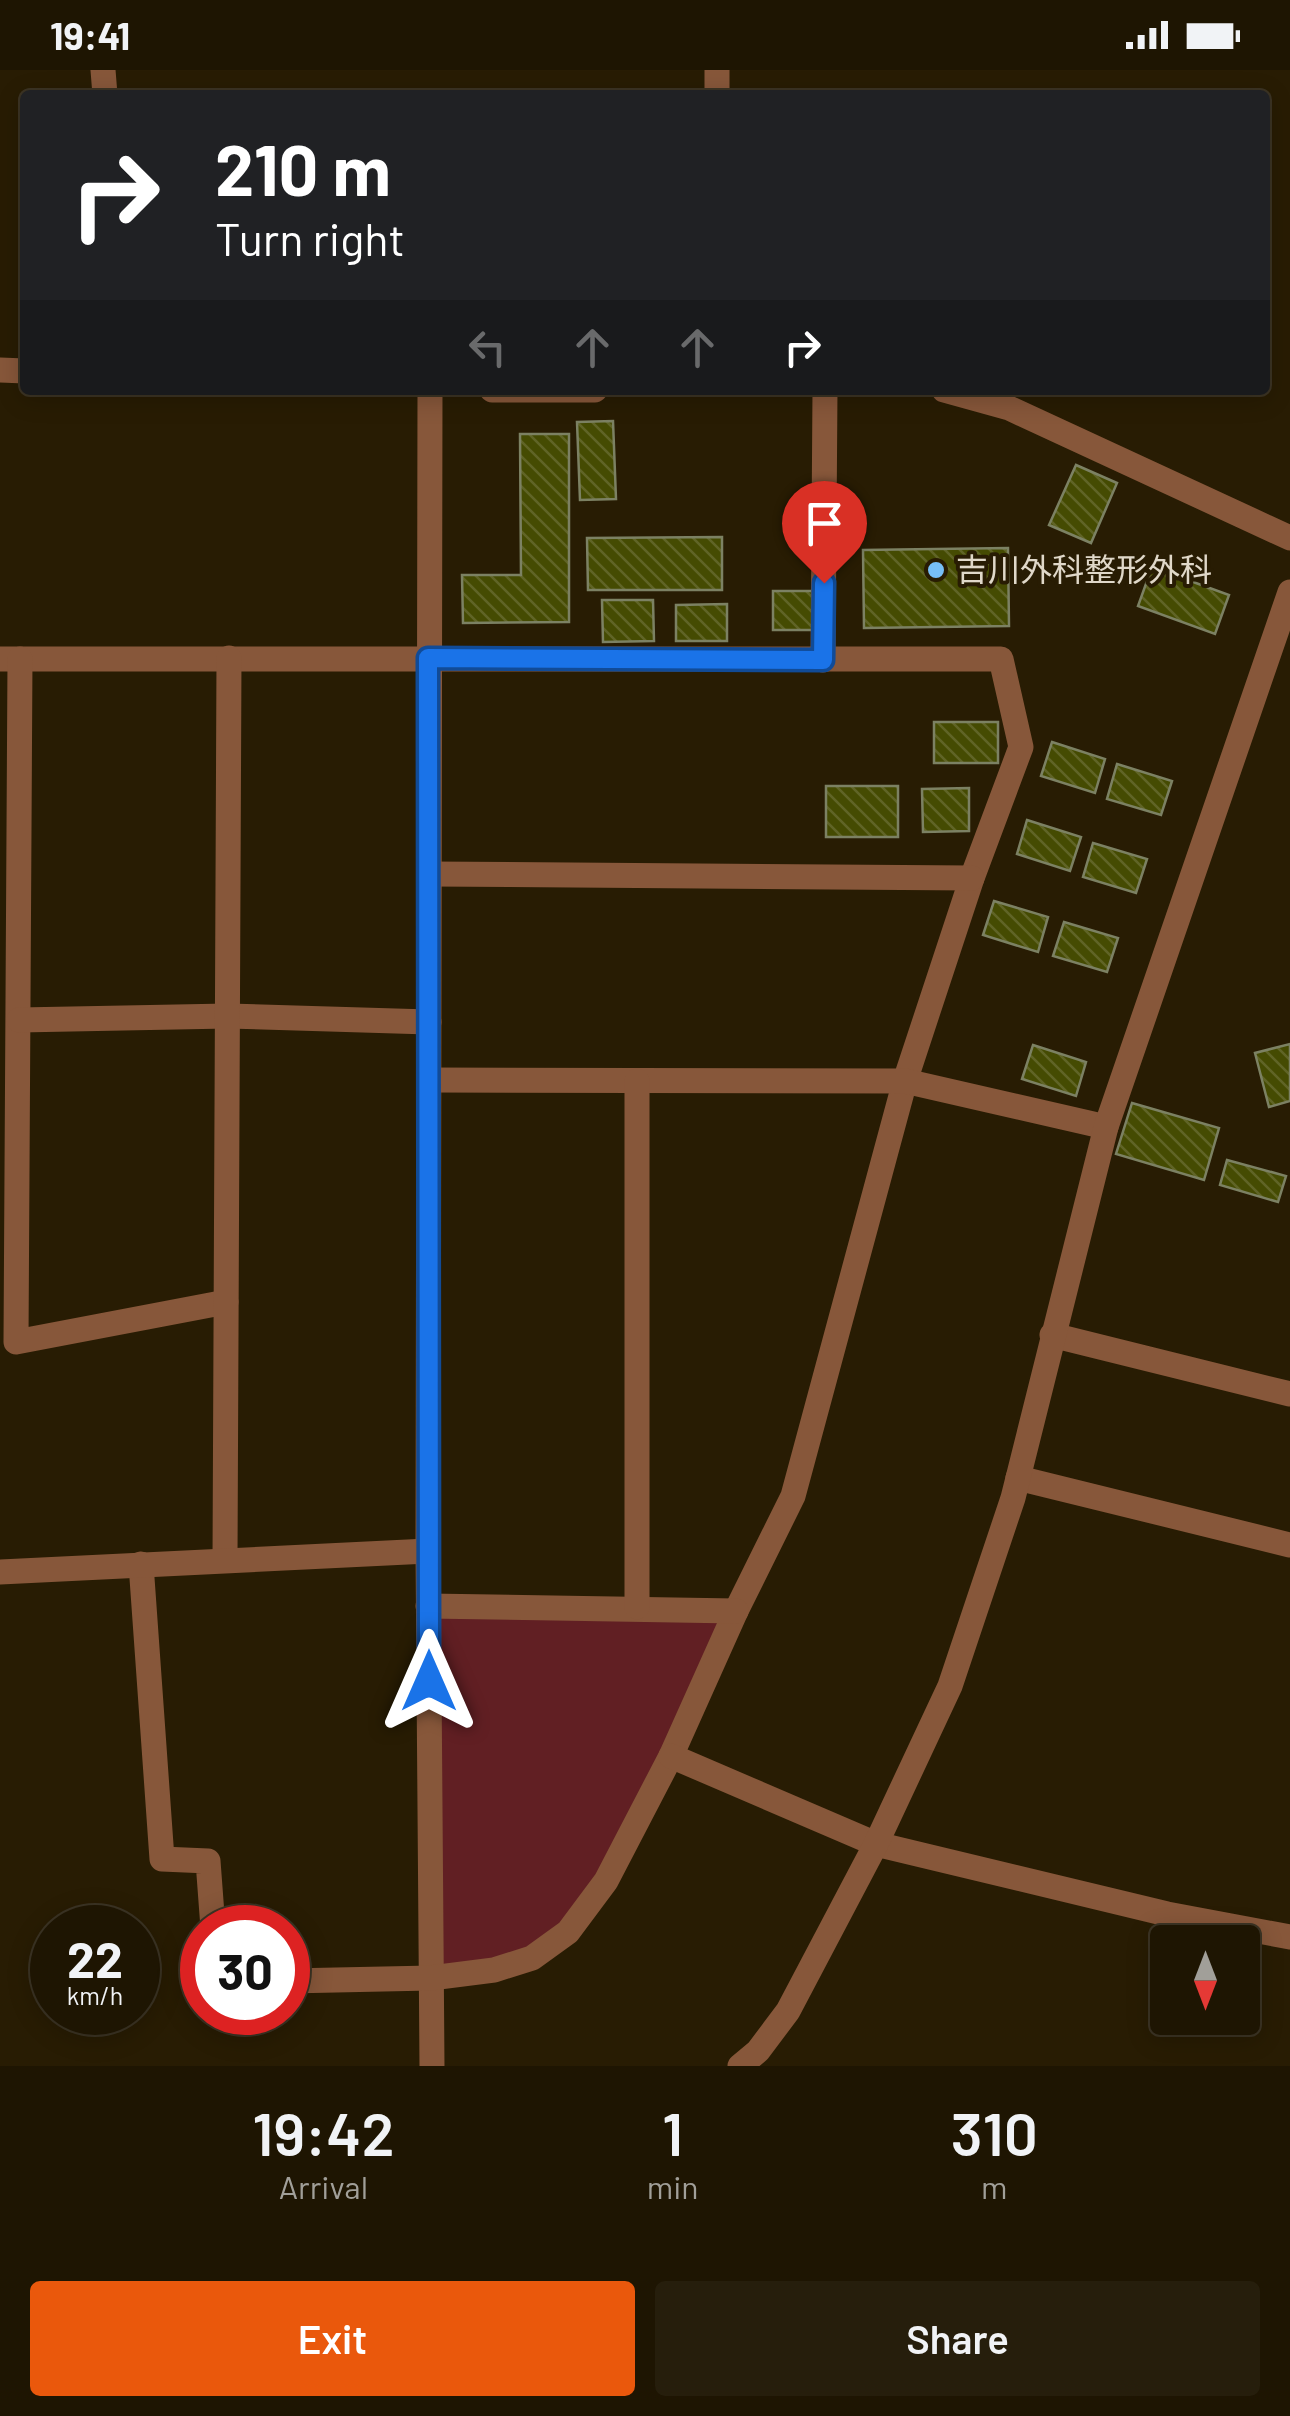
<!DOCTYPE html>
<meta charset="utf-8">
<style>
:root{--surface:#1e1502;--page:#261e0c;--text:#f1f3f6;--muted:#a19f99;--line:#3c3424;--accent:#ea580c}
body{margin:0;font-family:Barlow,"Noto Sans JP",sans-serif;background:var(--page);color:var(--text);height:100vh;display:flex;flex-direction:column;font-size:38px;white-space:nowrap}
*{box-sizing:border-box;margin:0}
p{font-size:32px;color:var(--muted)}
.icon{flex:none;width:55px;height:55px;fill:none;stroke:currentColor;stroke-width:2;stroke-linecap:round;stroke-linejoin:round}
.map{position:relative;height:1996px;overflow:hidden}
.side{display:flex;flex-direction:column;background:var(--surface);flex:1}
.side>*{flex:none}
.guide{position:absolute;left:20px;top:20px;width:1250px;height:305px;border-radius:10px;box-shadow:0 5px 25px #0003,0 0 0 2px var(--line);background:#202124;color:#fff;overflow:hidden}
.needle{width:65px;rotate:180deg}
.buttons{position:absolute;left:1150px;top:1855px;display:grid;gap:20px}
.buttons a{display:grid;place-items:center;width:110px;height:110px;border-radius:10px;background:var(--surface);box-shadow:0 5px 25px #0003,0 0 0 2px var(--line);font-size:50px}
.speed{position:absolute;left:30px;top:1835px;display:flex;gap:20px;font-size:50px;font-weight:700;text-align:center}
.speed>*{display:grid;place-content:center;width:130px;height:130px;border-radius:50%;background:var(--surface);box-shadow:0 5px 25px #0003,0 0 0 2px var(--line);line-height:1}
.speed small{font-size:25px;font-weight:400}
.speed .limit{border:15px solid #d22;background:#fff;color:#111}
.pin{position:absolute;display:grid;place-items:center;width:85px;height:85px;color:#fff;margin:-102px -42px;border-radius:50% 50% 50% 0;rotate:-45deg;box-shadow:0 0 10px #0007}
.pin .icon{rotate:45deg}
.me{position:absolute;width:110px;margin:-55px;rotate:0deg;stroke-linejoin:round;filter:drop-shadow(0 0 8px #0008)}
.turn{display:flex;align-items:center;gap:35px;height:210px;padding:0 30px;font-size:45px}
.turn .icon{width:130px;height:130px;stroke-width:2.5}
.turn b{display:block;font-size:70px;line-height:85px}
.lanes{display:flex;align-items:center;height:95px;padding:0 30px;background:#0003;justify-content:center;gap:50px;direction:ltr}
.lanes .off{opacity:.35}
.eta{display:flex;justify-content:space-evenly;align-items:center;height:170px;text-align:center}
.eta b{font-size:60px;font-weight:600;line-height:70px}
.button{display:flex;gap:20px;margin-top:auto;padding:20px 30px}
.button a{flex:1;height:115px;border-radius:10px;background:var(--accent);color:#fff;font-size:40px;font-weight:600;line-height:115px;text-align:center}
.button a+a{background:var(--page);color:var(--text)}
.status{display:flex;justify-content:space-between;align-items:center;height:70px;padding:0 50px;background:var(--surface);direction:ltr}
.status svg{height:28px;fill:currentColor}
.map>svg:first-child{display:block}
</style>
<div class="status"><b>19:41</b><svg viewBox="0 0 49 12"><path d="M0 12V9h3v3zM5 12V6h3v6zM10 12V3h3v9zM15 12V0h3v12zM26 1h20v11H26zM47 4h2v5h-2z"/></svg></div>
<div class="map">
<svg width="1290" height="1996" viewBox="0 0 1290 1996">
<defs>
<pattern id="building-back-hatch" width="6" height="6" patternUnits="userSpaceOnUse" patternTransform="scale(2.5)"><rect width="6" height="6" fill="#454b02"/><path d="M-1 5l2 2M0 0l6 6M5-1l2 2" fill="none" stroke="#606426"/></pattern>
</defs>
<rect width="100%" height="100%" fill="#281c03"/>
<path fill="#611f23" d="M428,1536L736,1541L606,1811L532,1888L431,1908Z"/>
<g fill="url(#building-back-hatch)" stroke="#7c8163" stroke-width="2.5">
<path d="M613,351L616,429L580,430L577,352Z"/>
<path d="M520,364H569V552L463,553L462,505H521Z"/>
<path d="M1076,395L1117,413L1091,473L1049,455Z"/>
<path d="M722,467V520H588L587,468Z"/>
<path d="M1008,478L1009,556L864,558L863,480Z"/>
<path d="M1152,497L1229,525L1215,564L1138,536Z"/>
<rect x="773" y="521" width="40" height="39"/>
<path d="M602,530H653L654,571L603,572Z"/>
<path d="M727,534V571H676V535Z"/>
<rect x="934" y="652" width="64" height="41"/>
<path d="M1052,672L1105,689L1095,723L1041,706Z"/>
<path d="M1117,694L1172,711L1161,745L1107,729Z"/>
<rect x="826" y="716" width="72" height="51"/>
<path d="M969,718V761L923,762L922,719Z"/>
<path d="M1027,750L1081,767L1070,801L1017,784Z"/>
<path d="M1093,773L1147,789L1136,823L1083,807Z"/>
<path d="M994,831L1048,847L1038,882L983,865Z"/>
<path d="M1064,852L1118,868L1107,902L1053,886Z"/>
<path d="M1290,974V1031L1269,1037L1255,983Z"/>
<path d="M1033,975L1086,992L1076,1026L1022,1009Z"/>
<path d="M1132,1033L1219,1058L1204,1110L1116,1084Z"/>
<path d="M1227,1090L1286,1106L1278,1132L1220,1115Z"/>
</g>
<g fill="none" stroke-linecap="round" stroke-linejoin="round">
<g stroke="#87573a" stroke-width="25">
<path d="M103,0L105,25"/>
<path d="M717,0V25"/>
<path d="M0,300L25,301"/>
<path d="M430,320L428,1481L432,1996"/>
<path d="M492,320H595"/>
<path d="M944,320L1009,338L1290,468"/>
<path d="M0,589H1001L1021,677L972,808L905,1011L793,1426L736,1541L671,1686L606,1811L568,1862L532,1888L494,1900L431,1908L288,1911"/>
<path d="M20,589L16,1272L226,1232"/>
<path d="M823,590L825,320"/>
<path d="M430,804L972,808"/>
<path d="M19,950L228,946L429,952"/>
<path d="M431,1010L905,1011L1106,1057"/>
<path d="M1052,1265L1290,1324"/>
<path d="M1018,1408L1290,1475"/>
<path d="M225,1490L229,588"/>
<path d="M141,1494L162,1789L208,1791L213,1858"/>
<path d="M0,1502L428,1481"/>
<path d="M428,1536L736,1541"/>
<path d="M637,1537V1011"/>
<path d="M671,1686L876,1774L1167,1844L1290,1867"/>
<path d="M740,1996L758,1981L788,1941L876,1774L950,1616L1013,1428L1106,1057L1290,522"/>
</g>
</g>
<g fill="none" stroke-linecap="round" stroke-linejoin="round">
<defs>
<path id="route" d="M429,1611L428,588L823,590L824,513"/>
</defs>
<use href="#route" stroke="#114b97" stroke-width="25"/>
<use href="#route" stroke="#1a73e8" stroke-width="18"/>
</g>
<circle fill="#77bff7" stroke="#281c03" stroke-width="4" cx="936" cy="500" r="10"/>
<g text-anchor="middle" stroke-width="8" stroke-linejoin="round" paint-order="stroke">
<g font-size="32" fill="#e0d8c9" stroke="#281c03" text-anchor="start">
<text x="956" y="511">吉川外科整形外科</text>
</g>
</g>
</svg>
<div class="buttons">
<a><svg class="needle" viewBox="-14 -14 28 28"><path d="M0-13l5 13h-10z" fill="#e53935"/><path d="M0 13l5-13h-10z" fill="#a19f99"/></svg></a>
</div>
<div class="speed"><div>22<small>km/h</small></div><div class="limit">30</div></div>
<div class="pin" style="left:824px;top:513px;background:#d93025"><svg class="icon" aria-label="arrive" viewBox="0 0 24 24"><path d="M6 21V4h12l-3 4 3 4H6"/></svg></div>
<svg class="me" style="left:429px;top:1611px" viewBox="-20 -20 40 40"><path d="M0-17L14 15 0 8-14 15z" fill="#1a73e8" stroke="#fff" stroke-width="4"/></svg>
<div class="guide">
<div class="turn"><svg class="icon" aria-label="right" viewBox="0 0 24 24"><path d="M7 20v-9h11M14 6l5 5-5 5"/></svg><div><b>210 m</b>Turn right</div></div>
<div class="lanes"><svg class="icon off" aria-label="left" viewBox="0 0 24 24"><path d="M17 20v-9H6M10 6l-5 5 5 5"/></svg><svg class="icon off" aria-label="ahead" viewBox="0 0 24 24"><path d="M12 20V5M6 11l6-6 6 6"/></svg><svg class="icon off" aria-label="ahead" viewBox="0 0 24 24"><path d="M12 20V5M6 11l6-6 6 6"/></svg><svg class="icon" aria-label="right" viewBox="0 0 24 24"><path d="M7 20v-9h11M14 6l5 5-5 5"/></svg></div>
</div>
</div>
<section class="side">
<div class="eta">
<div><b>19:42</b><p>Arrival</p></div>
<div><b>1</b><p>min</p></div>
<div><b>310</b><p>m</p></div>
</div>
<div class="button"><a>Exit</a><a>Share</a></div>
</section>
